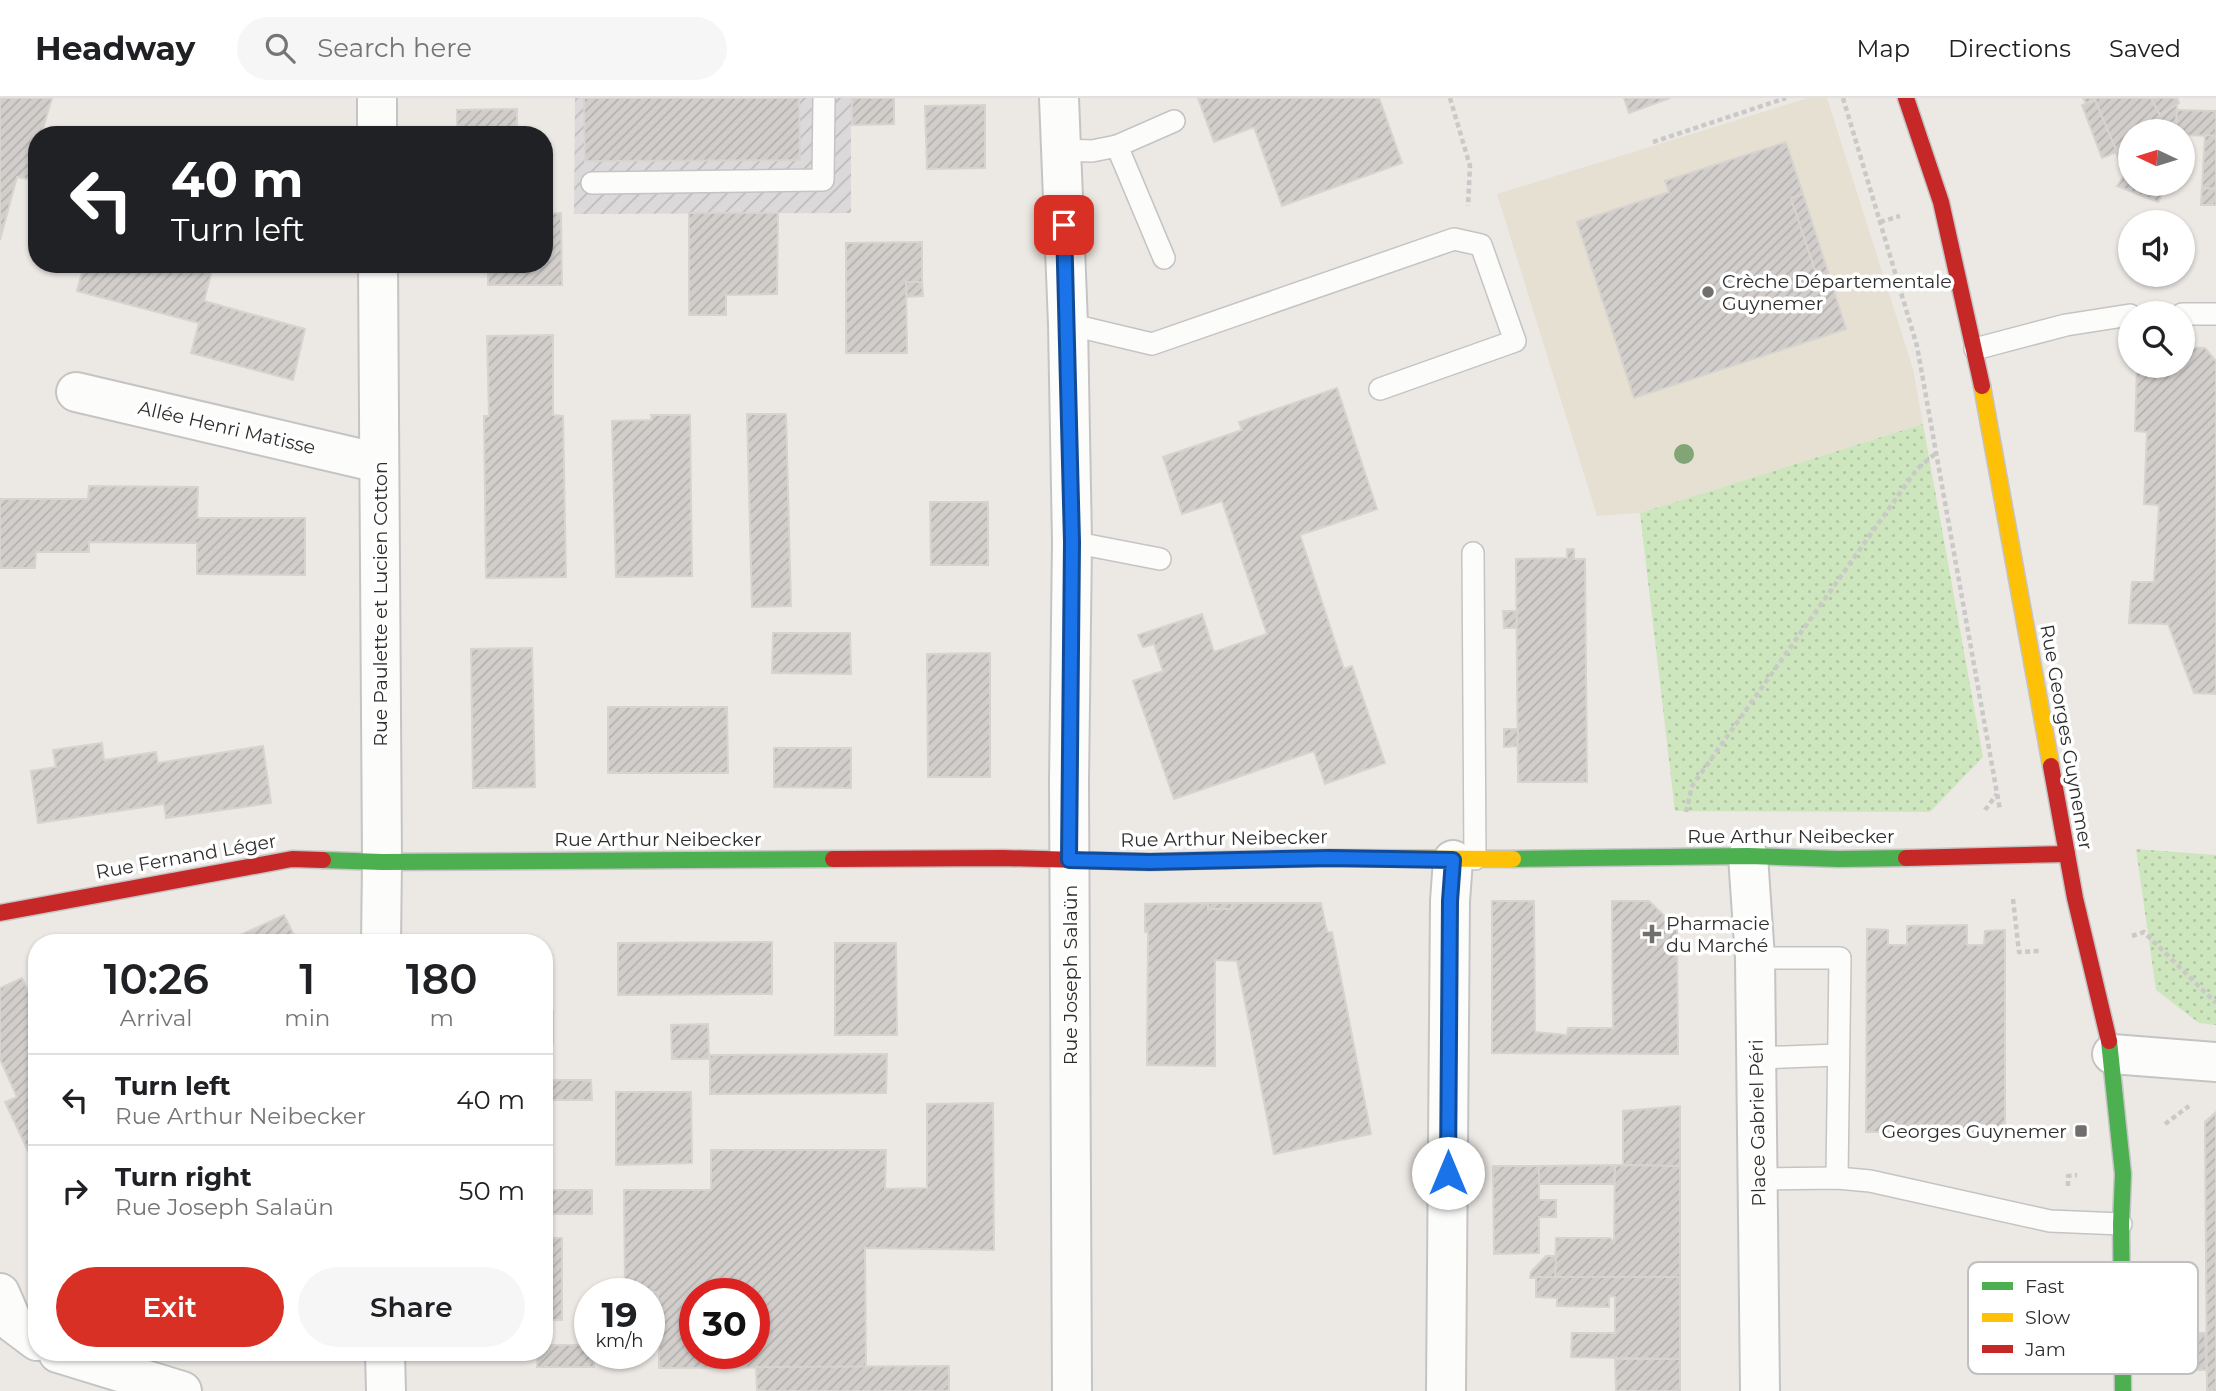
<!DOCTYPE html>
<meta charset="utf-8">
<style>
:root{--surface:#fff;--page:#f6f6f6;--text:#202124;--muted:#757577;--line:#e0e0e0;--accent:#d93025}
body{margin:0;font-family:Montserrat,sans-serif;background:var(--page);color:var(--text);height:100vh;display:flex;flex-direction:column;font-size:26px;white-space:nowrap}
*{box-sizing:border-box;margin:0}
p{font-size:23px;color:var(--muted)}
.icon{flex:none;width:38px;height:38px;fill:none;stroke:currentColor;stroke-width:2;stroke-linecap:round;stroke-linejoin:round}
.map{position:relative;flex:1;overflow:hidden}
.panel{position:absolute;left:28px;top:836px;width:525px;height:427px;display:flex;flex-direction:column;background:var(--surface);border-radius:28px;box-shadow:0 2px 5px #0004}
.panel>*{flex:none}
.guide{position:absolute;left:28px;top:28px;width:525px;height:147px;border-radius:28px;box-shadow:0 2px 5px #0004;background:#202124;color:#fff;overflow:hidden}
.needle{width:46px;rotate:274deg}
.fabs{position:absolute;left:2118px;top:21px;display:grid;gap:14px}
.fabs a{display:grid;place-items:center;width:77px;height:77px;border-radius:50%;background:var(--surface);box-shadow:0 2px 5px #0004;font-size:35px}
.speed{position:absolute;left:574px;top:1180px;display:flex;gap:14px;font-size:35px;font-weight:700;text-align:center}
.speed>*{display:grid;place-content:center;width:91px;height:91px;border-radius:50%;background:var(--surface);box-shadow:0 2px 5px #0004;line-height:1}
.speed small{font-size:18px;font-weight:400}
.speed .limit{border:10px solid #d22;background:#fff;color:#111}
.pin{position:absolute;display:grid;place-items:center;width:60px;height:60px;color:#fff;margin:-30px;border-radius:14px;box-shadow:0 4px 10px #0006}
.me{position:absolute;width:77px;margin:-38px;rotate:0deg;stroke-linejoin:round;filter:drop-shadow(0 0 5px #0008)}
.turn{display:flex;align-items:center;gap:24px;height:147px;padding:0 28px;font-size:32px}
.turn .icon{width:91px;height:91px;stroke-width:2.5}
.turn b{display:block;font-size:49px;line-height:60px}
.eta{display:flex;justify-content:space-evenly;align-items:center;height:119px;text-align:center}
.eta b{font-size:42px;font-weight:600;line-height:49px}
.primary-button{display:flex;gap:14px;margin-top:auto;padding:14px 28px}
.primary-button a{flex:1;height:80px;border-radius:42px;background:var(--accent);color:#fff;font-size:28px;font-weight:600;line-height:80px;text-align:center}
.primary-button a+a{background:var(--page);color:var(--text)}
ul{padding:0;list-style:none}
li{display:flex;align-items:center;gap:21px;height:91px;padding:0 28px;border-top:2px solid var(--line)}
li div{flex:1}
li b{display:block;font-size:26px}
li em{font-style:normal}
header{display:flex;align-items:center;gap:42px;box-sizing:border-box;height:98px;padding:0 35px;background:var(--surface);border-bottom:2px solid var(--line)}
header strong{font-size:33px}
nav{display:flex;gap:38px;margin-inline-start:auto;font-size:24px}
.search{width:490px;height:63px;background:var(--page);display:flex;align-items:center;gap:18px;box-sizing:border-box;padding:0 24px;border-radius:38px;color:var(--muted);font-size:26px}
.map>svg:first-child{display:block}
</style>
<header>
<strong>Headway</strong>
<div class="search"><svg class="icon" aria-label="search" viewBox="0 0 24 24"><circle cx="10" cy="10" r="6"/><path d="M15 15l6 6"/></svg>Search here</div>
<nav><a>Map</a><a>Directions</a><a>Saved</a></nav>
</header>
<div class="map">
<svg width="2216" height="1293" viewBox="0 0 2216 1293">
<defs>
<pattern id="industrial-furrows" width="10" height="10" patternUnits="userSpaceOnUse" patternTransform="scale(1.75)"><rect width="10" height="10" fill="#dcd9db"/><path d="M-1 1l2-2M0 10L10 0M9 11l2-2" fill="none" stroke="#bdbbbc"/></pattern>
<pattern id="park-dots" width="8" height="8" patternUnits="userSpaceOnUse" patternTransform="scale(1.75)"><rect width="8" height="8" fill="#cee6be"/><path d="M2 2h.1M6 6h.1" fill="none" stroke="#b1c6a4" stroke-width="1.8" stroke-linecap="round"/></pattern>
<pattern id="building-hatch" width="6" height="6" patternUnits="userSpaceOnUse" patternTransform="scale(1.75)"><rect width="6" height="6" fill="#d1cecb"/><path d="M-1 1l2-2M0 6l6-6M5 7l2-2" fill="none" stroke="#b4b1af"/></pattern>
</defs>
<rect width="100%" height="100%" fill="#ece8e4"/>
<path fill="url(#industrial-furrows)" d="M575,0H851V115L574,116Z"/>
<path fill="#e6e0d3" d="M1808,0H1827L1913,271L1923,326L1640,415L1597,418L1497,96Z"/>
<g fill="url(#park-dots)">
<path d="M1923,326L1983,659L1930,714L1675,713L1640,415Z"/>
<path d="M2136,751L2216,757V927L2199,925L2156,892Z"/>
</g>
<g fill="url(#building-hatch)" stroke="#d7d4d0" stroke-width="2" fill-rule="evenodd">
<path d="M0,0H52L41,37H37V52L28,81L17,79L0,142Z"/>
<path d="M584,0H799L800,62L585,63Z"/>
<path d="M852,0H894V26L852,27Z"/>
<path d="M1198,0H1379L1402,65L1282,108L1254,29L1214,44Z"/>
<path d="M1624,0H1670L1629,15Z"/>
<path d="M2083,0H2151L2160,17L2177,6L2176,33H2130V86H2168L2158,104L2117,88L2125,76L2095,2L2086,5Z"/>
<path d="M2151,0H2177L2179,5L2160,17Z"/>
<path d="M2095,2L2117,54L2102,60L2082,7Z"/>
<path d="M985,7V70L927,71L925,8Z"/>
<path d="M517,11V37H457V12Z"/>
<path d="M2177,12L2216,13V38L2182,37V33H2176Z"/>
<path d="M2205,37L2216,38V91L2202,90Z"/>
<path d="M1786,44L1803,96L1791,100L1818,181L1829,177L1846,231L1634,300L1577,124L1669,94L1665,83Z"/>
<path d="M2202,90L2216,91V107H2201Z"/>
<path d="M1803,96L1829,177L1818,181L1791,100Z"/>
<path d="M561,115L562,187H488V166H544V116Z"/>
<path d="M689,115H778L777,196L726,197V217H689Z"/>
<path d="M922,144V184H906L907,255H846V145Z"/>
<path d="M84,166H189L212,172L204,203L305,231L293,282L191,255L199,225L77,193Z"/>
<path d="M906,184H922L923,198L907,199Z"/>
<path d="M553,237V317L563,318L566,479L486,480L484,318H489L487,238Z"/>
<path d="M2182,249L2205,250L2216,263V596L2194,595L2168,526L2129,525L2132,484H2154L2159,407L2144,406L2147,334L2135,333L2137,268H2182Z"/>
<path d="M1337,290L1377,411L1300,437L1344,571L1352,568L1385,665L1325,686L1314,653L1174,701L1133,583L1163,573L1154,546L1143,549L1138,537L1202,516L1214,554L1267,536L1222,403L1182,416L1163,359L1242,332L1239,324Z"/>
<path d="M747,316H786L791,508L752,509Z"/>
<path d="M651,317H690L692,478L616,479L612,323L652,322Z"/>
<path d="M89,388L198,389L197,420H305V477L197,476V445L89,444V454H36L35,470H0V401H88Z"/>
<path d="M930,404H988V467H931Z"/>
<path d="M1567,451H1574V461H1585L1587,684H1518L1516,461L1567,460Z"/>
<path d="M1503,513H1517L1516,530H1504Z"/>
<path d="M773,535H850L851,576L772,575Z"/>
<path d="M532,550L535,689L473,690L471,551Z"/>
<path d="M990,555V679H928L927,556Z"/>
<path d="M608,609H727L728,675H608Z"/>
<path d="M1504,631H1518L1517,648L1504,649Z"/>
<path d="M102,645L104,662L156,654L158,665L263,648L271,705L166,720L164,706L38,725L31,673L56,669L53,652Z"/>
<path d="M774,650H851V690L774,689Z"/>
<path d="M1492,803H1534L1535,934L1567,937L1568,930H1613L1612,803H1649L1677,830L1678,956L1492,955Z"/>
<rect x="1208" y="805" width="24" height="6"/>
<path d="M1208,805V811H1232V805H1321L1327,834H1332L1371,1036L1274,1056L1237,863L1215,862V968L1147,967L1148,834H1145V806Z"/>
<path d="M284,817L298,845H223Z"/>
<path d="M1967,827V847H1984L1985,833L2005,832V1034H1866L1867,831L1888,832V847H1907V828Z"/>
<path d="M533,841V845H474V842Z"/>
<path d="M772,844V896L618,897V845Z"/>
<path d="M835,845H896L897,937H835Z"/>
<path d="M22,880L37,911V1072L5,1004L17,999L0,961V890Z"/>
<path d="M544,913H553V944L550,958H544Z"/>
<path d="M708,926L709,961H672L671,927Z"/>
<path d="M887,956L886,995L710,996V957Z"/>
<path d="M552,982H591L592,1002H552Z"/>
<path d="M616,994H691L692,1065L616,1067Z"/>
<path d="M993,1005L994,1152L865,1150L866,1269L659,1270L658,1194H625L624,1092H711V1052H886L885,1091L927,1090V1006ZM695,1195H754V1255H695Z"/>
<path d="M1680,1008V1068L1623,1067V1013Z"/>
<path d="M2216,1014V1293H2207L2205,1024Z"/>
<path d="M1615,1067L1614,1086H1539V1068Z"/>
<path d="M1615,1067L1680,1068V1179L1555,1180L1556,1140H1610L1614,1144Z"/>
<path d="M1493,1068H1539V1102H1556V1119H1539V1155L1494,1156Z"/>
<rect x="544" y="1092" width="48" height="24"/>
<rect x="544" y="1140" width="18" height="82"/>
<path d="M1546,1158H1556L1555,1180H1530L1531,1174Z"/>
<path d="M1536,1179H1680V1261L1571,1259L1572,1235H1615V1199L1609,1198V1209L1557,1208V1200L1536,1199Z"/>
<path d="M637,1194H658V1231H649V1195Z"/>
<path d="M2189,1235H2205L2206,1272H2190Z"/>
<path d="M544,1247H590V1255H593L594,1269H537L538,1255H544Z"/>
<path d="M1615,1261H1680V1293H1616Z"/>
<path d="M949,1268V1293H757L756,1269Z"/>
</g>
<g fill="none" stroke-linecap="round" stroke-linejoin="round">
<defs>
<g id="lane">
<path d="M1117,48L1174,23"/>
<path d="M1061,52L1092,53L1117,48L1164,160"/>
<path d="M592,85L823,82L824,0"/>
<path d="M2182,216H2216"/>
<path d="M1068,226L1152,246L1454,141L1481,147L1515,243L1380,291"/>
<path d="M1975,251L2066,227L2130,217"/>
<path d="M1072,444L1160,461"/>
<path d="M1473,455L1475,761"/>
<path d="M1755,860H1840L1837,1080"/>
<path d="M1756,960L1838,957"/>
<path d="M1758,1081L1837,1080L1870,1083L2050,1123L2121,1126"/>
<path d="M2048,1190L2123,1187"/>
</g>
<g id="street">
<path d="M377,0V37"/>
<path d="M1059,0L1068,226L1072,444L1069,683L1072,1293"/>
<path d="M378,166L382,764L381,845"/>
<path d="M76,294L379,365"/>
<path d="M1748,758L1755,860L1760,1293"/>
<path d="M2112,956L2216,964"/>
<path d="M0,1195L13,1225L37,1243"/>
<path d="M58,1255L182,1293"/>
<path d="M385,1255L386,1293"/>
<path d="M1446,1293L1450,803L1453,762"/>
</g>
<g id="fast">
<path d="M1513,761L1748,758L1839,761L1906,760"/>
<path d="M323,762L382,764L833,761"/>
<path d="M2109,943L2123,1076L2121,1126L2123,1293"/>
</g>
<g id="slow">
<path d="M1982,288L2051,668"/>
<path d="M1226,762L1329,760L1513,761"/>
</g>
<g id="jam">
<path d="M1906,0L1941,104L1982,288"/>
<path d="M2051,668L2075,800L2109,943"/>
<path d="M1906,760L2067,756"/>
<path d="M833,761L1003,760L1150,764L1226,762"/>
<path d="M0,815L292,761L323,762"/>
</g>
</defs>
<use href="#lane" stroke="#c5c4c5" stroke-width="24"/>
<use href="#street" stroke="#c5c4c5" stroke-width="42"/>
<use href="#fast" stroke="#c5c4c5" stroke-width="19"/>
<use href="#slow" stroke="#c5c4c5" stroke-width="19"/>
<use href="#jam" stroke="#c5c4c5" stroke-width="19"/>
<g stroke="#c9c9c8" stroke-width="4.5" stroke-dasharray="5 3.5" stroke-linecap="butt">
<path d="M1450,0L1470,68L1468,108"/>
<path d="M1843,0L1917,248L2000,712"/>
<path d="M1653,44L1786,0"/>
<path d="M1880,124L1900,118"/>
<path d="M1985,712L1997,696"/>
<path d="M1686,714L1692,688L1917,371L1936,355"/>
<path d="M2013,801L2019,854L2041,853"/>
<path d="M2132,838L2144,834L2216,905"/>
<path d="M2165,1026L2189,1008"/>
<path d="M2068,1088V1078L2077,1077"/>
</g>
<use href="#lane" stroke="#fcfcfb" stroke-width="21"/>
<use href="#street" stroke="#fcfcfb" stroke-width="38"/>
<use href="#fast" stroke="#4caf50" stroke-width="16"/>
<use href="#slow" stroke="#ffc107" stroke-width="16"/>
<use href="#jam" stroke="#c62828" stroke-width="16"/>
</g>
<circle fill="#82a575" cx="1684" cy="356" r="10"/>
<g fill="none" stroke-linecap="round" stroke-linejoin="round">
<defs>
<path id="route" d="M1064,127L1072,444L1069,762L1150,764L1329,760L1453,762L1450,803L1448,1075"/>
</defs>
<use href="#route" stroke="#114b97" stroke-width="18"/>
<use href="#route" stroke="#1a73e8" stroke-width="12"/>
</g>
<g fill="#706f6e" stroke="#fff" stroke-width="2.5">
<circle cx="1708" cy="194" r="7"/>
<path d="M1648.5 825.5h7v7h7v7h-7v7h-7v-7h-7v-7h7z"/>
<rect x="2074" y="1026" width="14" height="14" rx="3.5"/>
</g>
<g text-anchor="middle" stroke-width="7" stroke-linejoin="round" paint-order="stroke">
<g font-size="19" fill="#2e2e2e" stroke="#fff" text-anchor="start">
<text x="1722" y="190">Crèche Départementale<tspan x="1722" dy="22">Guynemer</tspan></text>
<text x="1666" y="832">Pharmacie<tspan x="1666" dy="22">du Marché</tspan></text>
<text x="2067" y="1040" text-anchor="end">Georges Guynemer</text>
</g>
<g font-size="19" fill="#2e2e2e" stroke="#fff">
<text transform="translate(227 329) rotate(13)" y="7">Allée Henri Matisse</text>
<text transform="translate(380 506) rotate(-90)" y="7">Rue Paulette et Lucien Cotton</text>
<text transform="translate(2067 639) rotate(80)" y="7">Rue Georges Guynemer</text>
<text x="1791" y="745">Rue Arthur Neibecker</text>
<text transform="translate(1224 740) rotate(-1)" y="7">Rue Arthur Neibecker</text>
<text x="658" y="748">Rue Arthur Neibecker</text>
<text transform="translate(186 758) rotate(-10)" y="7">Rue Fernand Léger</text>
<text transform="translate(1070 877) rotate(-90)" y="7">Rue Joseph Salaün</text>
<text transform="translate(1757 1025) rotate(-91)" y="7">Place Gabriel Péri</text>
</g>
</g>
<rect x="1968" y="1164" width="230" height="112" rx="10" fill="#fff" stroke="#c0c0c0" stroke-width="2"/>
<rect x="1982" y="1184" width="31" height="8" fill="#4caf50"/>
<rect x="1982" y="1215" width="31" height="9" fill="#ffc107"/>
<rect x="1982" y="1247" width="31" height="8" fill="#c62828"/>
<g font-size="19" fill="#2e2e2e">
<text x="2025" y="1195">Fast</text>
<text x="2025" y="1226">Slow</text>
<text x="2025" y="1258">Jam</text>
</g>
</svg>
<div class="fabs">
<a><svg class="needle" viewBox="-14 -14 28 28"><path d="M0-13l5 13h-10z" fill="#e53935"/><path d="M0 13l5-13h-10z" fill="#757577"/></svg></a>
<a><svg class="icon" aria-label="sound" viewBox="0 0 24 24"><path d="M4 9h4l5-4v14l-5-4H4zM17 9q2 3 0 6"/></svg></a>
<a><svg class="icon" aria-label="search" viewBox="0 0 24 24"><circle cx="10" cy="10" r="6"/><path d="M15 15l6 6"/></svg></a>
</div>
<div class="speed"><div>19<small>km/h</small></div><div class="limit">30</div></div>
<div class="pin" style="left:1064px;top:127px;background:#d93025"><svg class="icon" aria-label="arrive" viewBox="0 0 24 24"><path d="M6 21V4h12l-3 4 3 4H6"/></svg></div>
<svg class="me" style="left:1448px;top:1075px" viewBox="-20 -20 40 40"><circle r="19" fill="#fff"/><path d="M0-13L10 11 0 6-10 11z" fill="#1a73e8"/></svg>
<div class="guide">
<div class="turn"><svg class="icon" aria-label="left" viewBox="0 0 24 24"><path d="M17 20v-9H6M10 6l-5 5 5 5"/></svg><div><b>40 m</b>Turn left</div></div>
</div>
<section class="panel">
<div class="eta">
<div><b>10:26</b><p>Arrival</p></div>
<div><b>1</b><p>min</p></div>
<div><b>180</b><p>m</p></div>
</div>
<ul>
<li><svg class="icon" aria-label="left" viewBox="0 0 24 24"><path d="M17 20v-9H6M10 6l-5 5 5 5"/></svg><div><b>Turn left</b><p>Rue Arthur Neibecker</p></div><em>40 m</em></li>
<li><svg class="icon" aria-label="right" viewBox="0 0 24 24"><path d="M7 20v-9h11M14 6l5 5-5 5"/></svg><div><b>Turn right</b><p>Rue Joseph Salaün</p></div><em>50 m</em></li>
</ul>
<div class="primary-button"><a>Exit</a><a>Share</a></div>
</section>
</div>
